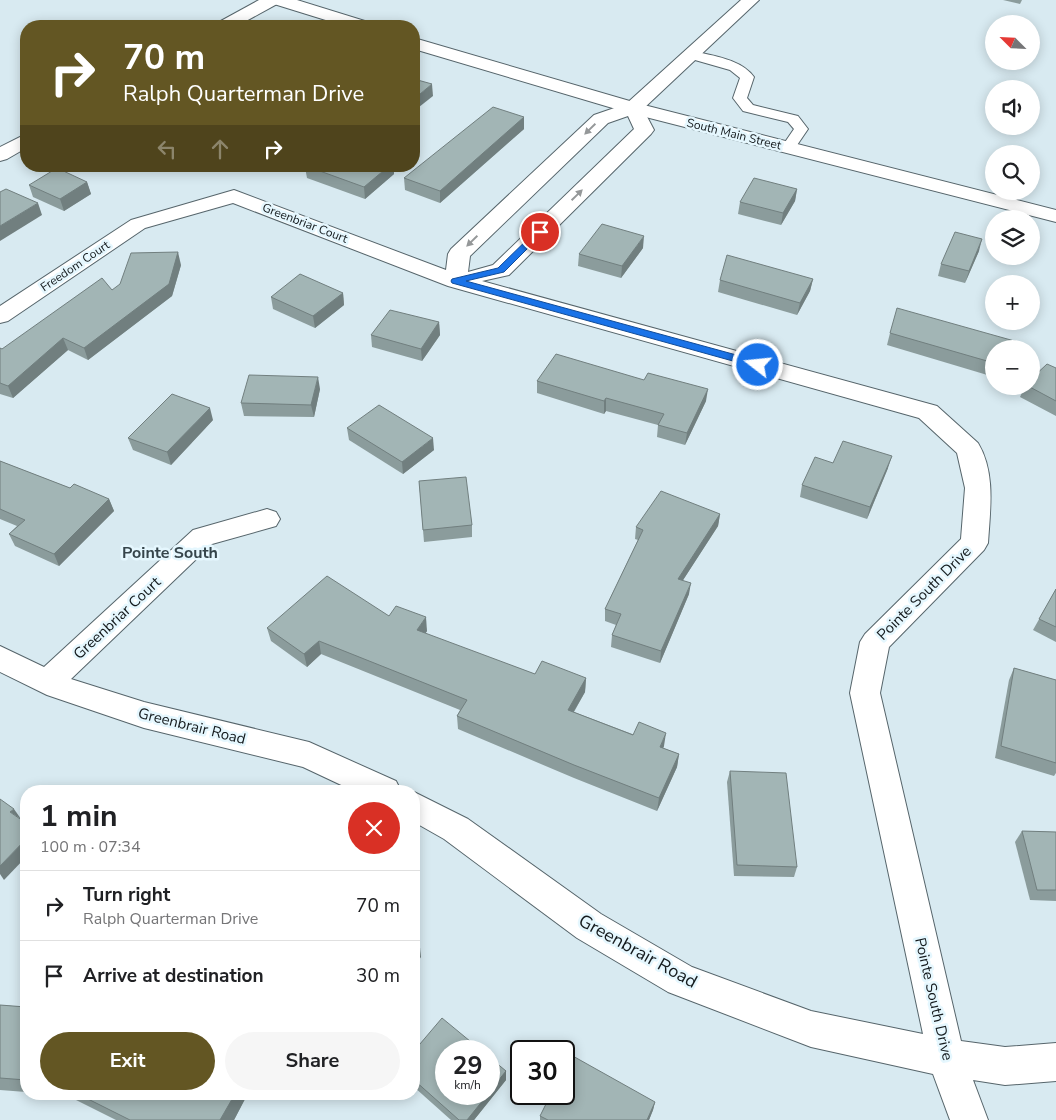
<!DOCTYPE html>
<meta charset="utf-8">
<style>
:root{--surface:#fff;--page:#f6f6f6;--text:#202124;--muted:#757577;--line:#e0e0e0;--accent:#635623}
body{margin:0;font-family:"Nunito Sans",sans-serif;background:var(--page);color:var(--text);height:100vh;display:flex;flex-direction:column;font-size:19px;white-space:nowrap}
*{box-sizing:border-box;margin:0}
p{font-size:16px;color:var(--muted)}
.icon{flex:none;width:28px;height:28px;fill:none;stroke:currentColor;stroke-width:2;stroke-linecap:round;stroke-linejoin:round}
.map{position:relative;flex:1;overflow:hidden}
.panel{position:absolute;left:20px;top:785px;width:400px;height:315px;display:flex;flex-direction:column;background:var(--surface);border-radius:20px;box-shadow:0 2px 12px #0003}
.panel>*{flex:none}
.guide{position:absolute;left:20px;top:20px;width:400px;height:152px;border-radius:20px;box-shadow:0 2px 12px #0003;background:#635623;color:#fff;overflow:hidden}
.needle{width:32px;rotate:294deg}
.fabs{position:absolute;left:985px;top:15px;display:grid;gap:10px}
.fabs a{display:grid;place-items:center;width:55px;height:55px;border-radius:50%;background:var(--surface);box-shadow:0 2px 12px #0003;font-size:25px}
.speed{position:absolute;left:435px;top:1040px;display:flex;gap:10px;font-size:25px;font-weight:700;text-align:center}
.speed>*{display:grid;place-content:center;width:65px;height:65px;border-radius:50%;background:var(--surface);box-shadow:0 2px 12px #0003;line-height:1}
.speed small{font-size:12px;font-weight:400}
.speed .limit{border:2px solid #111;border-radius:8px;background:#fff;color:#111}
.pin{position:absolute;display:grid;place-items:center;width:42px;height:42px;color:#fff;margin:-21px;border:2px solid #fff;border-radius:50%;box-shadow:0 1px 5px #0007}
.me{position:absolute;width:55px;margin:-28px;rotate:286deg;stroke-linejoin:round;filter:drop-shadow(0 0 4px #0008)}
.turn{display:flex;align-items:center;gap:18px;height:105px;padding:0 20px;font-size:22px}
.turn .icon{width:65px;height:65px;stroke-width:2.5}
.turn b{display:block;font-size:35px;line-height:42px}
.lanes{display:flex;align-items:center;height:48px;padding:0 20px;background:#0003;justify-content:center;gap:25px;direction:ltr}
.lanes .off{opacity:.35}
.round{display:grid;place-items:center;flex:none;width:52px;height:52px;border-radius:26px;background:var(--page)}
.summary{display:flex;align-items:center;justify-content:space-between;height:85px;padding:0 20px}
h1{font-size:30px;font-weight:700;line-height:38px}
.cta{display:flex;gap:10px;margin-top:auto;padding:10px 20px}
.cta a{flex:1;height:58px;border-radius:30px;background:var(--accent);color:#fff;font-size:20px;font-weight:700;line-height:58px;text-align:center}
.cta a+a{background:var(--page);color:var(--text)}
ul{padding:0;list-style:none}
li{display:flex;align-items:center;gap:15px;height:70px;padding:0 20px;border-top:1px solid var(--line)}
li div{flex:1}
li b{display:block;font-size:19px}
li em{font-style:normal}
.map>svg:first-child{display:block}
</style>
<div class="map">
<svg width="1056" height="1120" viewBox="0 0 1056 1120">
<rect width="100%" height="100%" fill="#d8eaf1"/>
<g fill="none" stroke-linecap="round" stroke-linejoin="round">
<defs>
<path id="service" d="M693,51C713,56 741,59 754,77L747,98L753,105L798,116L808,129L793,151H783L781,148L794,129L788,122L743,111L733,98L740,78L730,70L688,58L687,55Z"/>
<g id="minor">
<path d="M259,0H279L277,4L237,26H216L219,22Z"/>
<path d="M741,0H759L643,109L654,130L651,134L509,275L482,281L937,406L978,443C996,473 990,510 988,543L984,550L889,647L880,693L961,1041L1005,1047L1056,1043V1081L1005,1085L973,1080L988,1120H950L933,1074L811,1047L668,992L577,938L444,839L414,822V792L468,819L601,914L692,967L811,1011L923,1034L850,693L860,642L865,634L961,539L965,488L957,453L919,418L448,286L233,203L145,228L8,321L0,323V306L131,220L234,190L446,270L448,254L451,249L594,115L626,104ZM628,116L634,129L493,265L468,272L470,256L608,123Z"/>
<path d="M26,134V148L7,159L0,161V147Z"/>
<path d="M267,509L276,512L280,519L276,526L212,544L71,679L144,702L309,742L396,781L401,791H354L303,767L144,728L47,695L0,672V646L44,667L193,530Z"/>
</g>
<g id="tertiary">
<path d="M272,0H297L368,22L371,26H345L274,4Z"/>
<path d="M414,38L640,104L1056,210V222L626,112L414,49Z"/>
</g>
</defs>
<use href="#service" stroke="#56656b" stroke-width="2"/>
<use href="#minor" stroke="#56656b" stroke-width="2"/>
<use href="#tertiary" stroke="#56656b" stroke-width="2"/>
<use href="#service" fill="#fff" fill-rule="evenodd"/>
<use href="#minor" fill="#fff" fill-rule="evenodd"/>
<use href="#tertiary" fill="#fff" fill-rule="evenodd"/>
</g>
<g fill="#8b9c9c">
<path d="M1003,0H1022L1020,4Z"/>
<path d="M524,117V129L440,203L405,190L404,178Z"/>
<path d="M305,167L394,174L365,199L307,178Z"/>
<path d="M87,182L91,194L64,211L33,197L29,185Z"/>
<path d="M797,189L795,201L781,225L738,214L740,202Z"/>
<path d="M643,248L621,278L578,266L579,254Z"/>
<path d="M979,251L965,283L938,276L941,264Z"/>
<path d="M181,265L172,296L88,360L68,350L13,398L0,394V348L2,349L112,290Z"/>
<path d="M813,279L810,291L797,315L718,292L720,280Z"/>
<path d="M343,293L344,305L315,328L273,309L271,297Z"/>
<path d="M439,322L440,335L422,361L372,347L371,335Z"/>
<path d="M890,333L994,349V377L887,345Z"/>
<path d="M1056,368V416L1020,397L1025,386H1031Z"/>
<path d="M537,381L706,401L685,445L657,437L658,425L606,411L604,414L537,393Z"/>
<path d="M320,389L314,417L244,416L241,403Z"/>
<path d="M213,420L171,465L133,450L128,438Z"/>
<path d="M347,428L434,450L403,474L349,440Z"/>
<path d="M0,461L70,488L109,499L114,511L59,566L15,546L9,534L17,526L0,519Z"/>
<path d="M833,463L888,468L867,519L800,497L802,485Z"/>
<path d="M419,481L472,525V537L424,542Z"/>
<path d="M720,514L718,526L683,580L689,594L660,663L611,647L612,635L616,625L605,621V609L638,540L635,539L636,527Z"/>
<path d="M1056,589V642L1033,630Z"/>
<path d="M389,616L427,631L425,634L535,674L586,678L585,692L574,712L664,746L663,748L679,754L677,767L657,811L574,778L458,729L457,716L460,710L321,654L307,667L271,641L267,628Z"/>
<path d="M1014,668L1056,680V773L1054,776L995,758L1009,680Z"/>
<path d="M730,771L797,867L794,877L734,876L727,782Z"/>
<path d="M1022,831L1056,832V901L1030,900L1015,842Z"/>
<path d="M0,1005L26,1007V1092L0,1090Z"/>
<path d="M414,1051L506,1071V1080L474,1120H451L414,1087Z"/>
<path d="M54,1094H243L245,1099L234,1120H116L66,1095Z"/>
<path d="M655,1102L653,1110L649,1120H540V1116Z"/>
</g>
<g fill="#717f7f">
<path d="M432,84L433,96L414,111V99Z"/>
<path d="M524,117V129L440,203V191Z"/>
<path d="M389,166H394V174L365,199L364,187Z"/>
<path d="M87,182L91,194L64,211L60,199Z"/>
<path d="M797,189L795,201L781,225L783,213Z"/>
<path d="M38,203L42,215L0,241V226Z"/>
<path d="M644,236L643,248L621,278L622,266Z"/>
<path d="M982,239L979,251L965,283L969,271Z"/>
<path d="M178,252L181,265L172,296L88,360L84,348Z"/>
<path d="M813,279L810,291L797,315L800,303Z"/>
<path d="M343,293L344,305L315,328L313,316Z"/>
<path d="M439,322L440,335L422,361L421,349Z"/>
<path d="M63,338L68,350L13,398L8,386Z"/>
<path d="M318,377L320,389L314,417L311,405Z"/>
<path d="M708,389L706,401L685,445L687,433Z"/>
<path d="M606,398V411L604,414V401Z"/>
<path d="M210,408L213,420L171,465L167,452Z"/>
<path d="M433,438L434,450L403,474L402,462Z"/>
<path d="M892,456L888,468L867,519L870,507Z"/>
<path d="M109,499L114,511L59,566L54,554Z"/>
<path d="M720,514L718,526L676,591L678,579Z"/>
<path d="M691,583L689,594L660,663L661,651Z"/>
<path d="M426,617L427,631L418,644L417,630Z"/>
<path d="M319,641L321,654L307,667L304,654Z"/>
<path d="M586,678L585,692L567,723L568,710Z"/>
<path d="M666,733L664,746L658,760L660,747Z"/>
<path d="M679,754L677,767L657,811L659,798Z"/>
<path d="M14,809L21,819L10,812Z"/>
<path d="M26,839V857L4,880L0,874V866Z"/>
<path d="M420,948L421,957L414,967V955Z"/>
<path d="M506,1071V1080L474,1120H467L488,1094H489V1092Z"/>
<path d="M235,1094H243L245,1099L234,1120H220Z"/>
<path d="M655,1102L653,1110L649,1120H647Z"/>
</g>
<g fill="#a2b5b5" stroke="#717f7f">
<path d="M414,79L432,84L414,99Z"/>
<path d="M493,107L524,117L440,191L404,178Z"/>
<path d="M306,166H389L364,187Z"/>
<path d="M57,168L87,182L60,199L29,185Z"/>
<path d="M754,178L797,189L783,213L740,202Z"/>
<path d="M6,189L38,203L0,226V192Z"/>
<path d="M602,224L644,236L622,266L579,254Z"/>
<path d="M955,232L982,239L969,271L941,264Z"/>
<path d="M178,252L169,284L84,348L63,338L8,386L0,383V348L2,349L102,278L112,290L120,284L131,253Z"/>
<path d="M727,255L813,279L800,303L720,280Z"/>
<path d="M300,274L343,293L313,316L271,297Z"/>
<path d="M897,308L1018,342L1015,349H994V363L890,333Z"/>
<path d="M390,310L439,322L421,349L371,335Z"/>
<path d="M556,354L644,380L648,373L708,389L687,433L658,425L664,414L606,398L604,401L537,381Z"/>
<path d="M1047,364L1056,368V401L1028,386H1031V379Z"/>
<path d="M249,375L318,377L311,405L241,403Z"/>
<path d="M172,394L210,408L167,452L128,438Z"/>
<path d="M379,405L433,438L402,462L347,428Z"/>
<path d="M843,441L892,456L870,507L802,485L815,457L833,463Z"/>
<path d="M0,461L70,488L74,484L109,499L54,554L9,534L25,520L0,509Z"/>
<path d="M466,477L472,525L423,530L419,481Z"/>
<path d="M661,491L720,514L678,579L691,583L661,651L612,635L621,614L605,609L643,530L636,527Z"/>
<path d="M327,576L389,616L396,606L426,617L417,630L535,674L542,661L586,678L568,710L633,735L639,722L666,733L660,747L679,754L659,798L574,765L457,716L467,700L319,641L304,654L267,628Z"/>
<path d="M1056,589V627L1039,619Z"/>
<path d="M1014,668L1056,680V763L1001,746Z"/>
<path d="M730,771L786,773L797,867L737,865Z"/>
<path d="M0,799L14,809L10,812L26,823V839L0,866Z"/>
<path d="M1022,831L1056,832V890H1037Z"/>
<path d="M414,944L420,948L414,955Z"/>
<path d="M0,1005L26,1007V1080L0,1078Z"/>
<path d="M442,1018L482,1051H446V1094H488L467,1120H459L414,1080V1051Z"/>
<path d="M571,1055L655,1102L647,1120H548L540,1116L551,1094H564V1069Z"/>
<path d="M489,1057L506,1071L489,1092Z"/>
<path d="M78,1094H235L220,1120H130Z"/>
</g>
<defs><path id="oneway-solid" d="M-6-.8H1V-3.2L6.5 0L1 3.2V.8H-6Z" transform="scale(1.25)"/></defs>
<g fill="#959899">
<use href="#oneway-solid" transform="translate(590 129) rotate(136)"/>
<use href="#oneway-solid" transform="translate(577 195) rotate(-44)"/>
<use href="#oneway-solid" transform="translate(472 241) rotate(136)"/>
</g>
<path fill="#1a73e8" stroke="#114b97" d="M540,229L544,232L504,272L466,281L762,362L763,365L758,368L452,283L451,281L452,279L498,268L537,230Z"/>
<g text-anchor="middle" stroke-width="5" stroke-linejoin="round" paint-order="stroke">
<g font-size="12" fill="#141a1d" stroke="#e5f7fe">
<text transform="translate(734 134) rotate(14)" y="4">South Main Street</text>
<text transform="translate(305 223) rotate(21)" y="4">Greenbriar Court</text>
<text transform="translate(75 266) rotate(-34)" y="4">Freedom Court</text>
</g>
<g font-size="15" fill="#141a1d" stroke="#e5f7fe">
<text transform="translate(924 593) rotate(-45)" y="5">Pointe South Drive</text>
<text transform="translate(117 618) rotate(-43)" y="5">Greenbriar Court</text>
<text transform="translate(192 726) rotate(14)" y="5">Greenbrair Road</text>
<text transform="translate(934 999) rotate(77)" y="5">Pointe South Drive</text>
</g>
<g font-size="16" font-weight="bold" fill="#36454b" stroke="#e5f7fe">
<text x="170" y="558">Pointe South</text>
</g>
<g font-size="18" fill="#141a1d" stroke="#e5f7fe">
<text transform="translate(638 951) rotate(29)" y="6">Greenbrair Road</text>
</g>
</g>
</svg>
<div class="fabs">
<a><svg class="needle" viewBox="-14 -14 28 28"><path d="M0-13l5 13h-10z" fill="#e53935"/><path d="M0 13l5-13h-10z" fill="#757577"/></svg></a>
<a><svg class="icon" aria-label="sound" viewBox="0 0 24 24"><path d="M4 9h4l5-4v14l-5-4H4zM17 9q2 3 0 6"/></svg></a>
<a><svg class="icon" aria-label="search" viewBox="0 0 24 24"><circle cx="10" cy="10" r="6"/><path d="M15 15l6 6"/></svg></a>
<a><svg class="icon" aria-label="layers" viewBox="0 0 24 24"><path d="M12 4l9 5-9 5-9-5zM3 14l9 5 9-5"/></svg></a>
<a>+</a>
<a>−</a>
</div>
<div class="speed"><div>29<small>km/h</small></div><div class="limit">30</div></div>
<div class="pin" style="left:540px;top:232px;background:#d93025"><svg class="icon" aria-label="arrive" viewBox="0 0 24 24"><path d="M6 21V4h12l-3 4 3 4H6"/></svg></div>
<svg class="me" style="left:758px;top:365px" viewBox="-20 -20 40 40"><circle r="17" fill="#1a73e8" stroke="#fff" stroke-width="3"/><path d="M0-11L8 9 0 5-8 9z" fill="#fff"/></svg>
<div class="guide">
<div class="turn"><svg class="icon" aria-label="right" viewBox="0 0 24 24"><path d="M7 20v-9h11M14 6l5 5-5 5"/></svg><div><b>70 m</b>Ralph Quarterman Drive</div></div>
<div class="lanes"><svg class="icon off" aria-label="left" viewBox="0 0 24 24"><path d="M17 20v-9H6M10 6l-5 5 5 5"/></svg><svg class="icon off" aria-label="ahead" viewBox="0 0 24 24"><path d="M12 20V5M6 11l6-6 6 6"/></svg><svg class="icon" aria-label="right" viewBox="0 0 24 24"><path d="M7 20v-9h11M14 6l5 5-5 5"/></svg></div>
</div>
<section class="panel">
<div class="summary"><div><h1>1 min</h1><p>100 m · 07:34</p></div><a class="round" style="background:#d93025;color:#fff"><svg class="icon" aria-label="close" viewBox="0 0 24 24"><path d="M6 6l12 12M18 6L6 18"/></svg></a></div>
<ul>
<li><svg class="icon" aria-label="right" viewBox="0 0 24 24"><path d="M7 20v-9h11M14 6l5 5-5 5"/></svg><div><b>Turn right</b><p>Ralph Quarterman Drive</p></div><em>70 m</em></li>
<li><svg class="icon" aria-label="arrive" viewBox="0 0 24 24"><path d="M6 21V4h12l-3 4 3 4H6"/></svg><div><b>Arrive at destination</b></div><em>30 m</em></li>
</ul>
<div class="cta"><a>Exit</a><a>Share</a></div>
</section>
</div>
